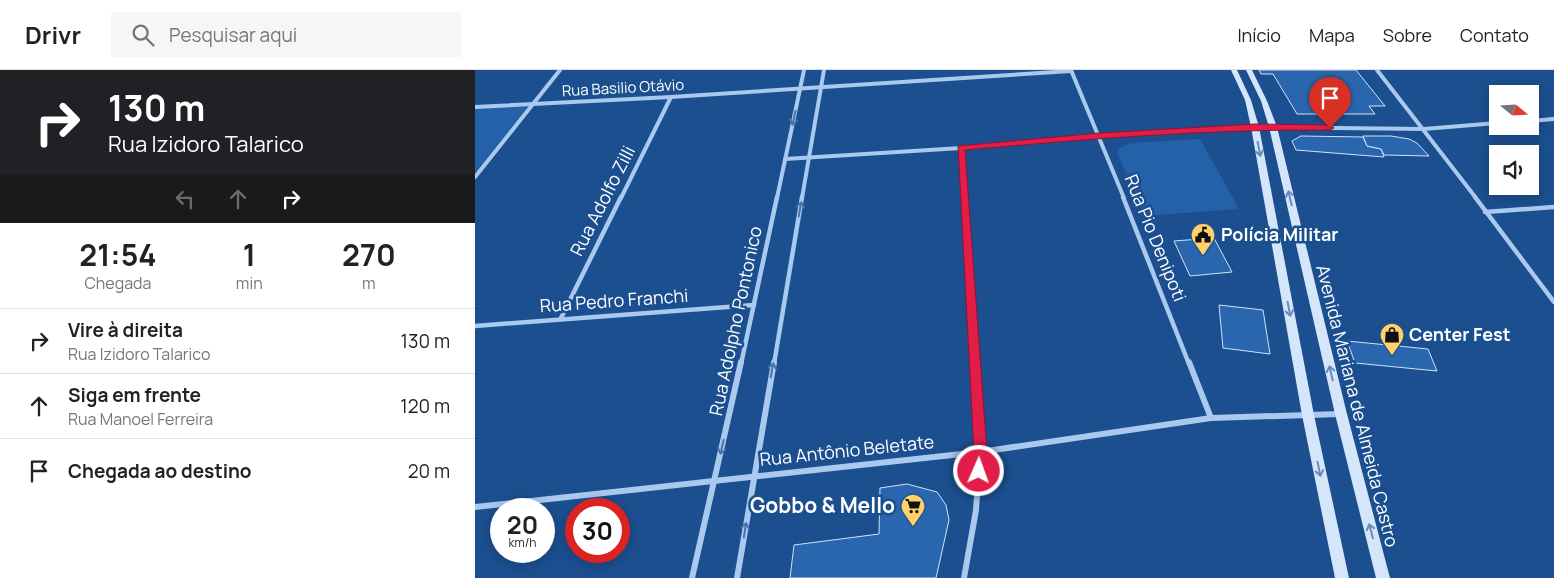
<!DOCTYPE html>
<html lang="pt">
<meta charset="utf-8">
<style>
:root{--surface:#fff;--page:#f6f6f6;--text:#222;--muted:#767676;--line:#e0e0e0}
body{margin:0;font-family:Manrope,sans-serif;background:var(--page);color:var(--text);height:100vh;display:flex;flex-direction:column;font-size:19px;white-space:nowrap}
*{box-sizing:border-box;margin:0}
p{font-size:16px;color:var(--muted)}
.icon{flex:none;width:28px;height:28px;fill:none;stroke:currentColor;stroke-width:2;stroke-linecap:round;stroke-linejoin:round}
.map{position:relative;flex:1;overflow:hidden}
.panel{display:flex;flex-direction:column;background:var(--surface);width:475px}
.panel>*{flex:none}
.hud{background:#202124;color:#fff;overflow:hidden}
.needle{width:32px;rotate:108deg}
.buttons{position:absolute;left:1014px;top:15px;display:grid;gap:10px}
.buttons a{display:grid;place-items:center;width:50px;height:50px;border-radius:0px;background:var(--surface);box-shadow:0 2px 12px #0003;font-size:25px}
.speed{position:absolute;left:15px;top:428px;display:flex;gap:10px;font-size:25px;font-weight:700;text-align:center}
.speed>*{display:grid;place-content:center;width:65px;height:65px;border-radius:50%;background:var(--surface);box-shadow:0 2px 12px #0003;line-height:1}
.speed small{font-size:12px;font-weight:400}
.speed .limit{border:8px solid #d22;background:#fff;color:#111}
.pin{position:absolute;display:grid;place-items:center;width:42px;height:42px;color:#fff;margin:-51px -21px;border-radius:50% 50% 50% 0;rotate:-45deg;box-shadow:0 0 5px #0007}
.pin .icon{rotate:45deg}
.me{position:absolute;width:55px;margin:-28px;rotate:2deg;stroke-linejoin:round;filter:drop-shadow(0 0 4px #0008)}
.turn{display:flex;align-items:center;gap:18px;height:105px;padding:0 25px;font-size:22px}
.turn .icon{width:65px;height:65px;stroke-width:2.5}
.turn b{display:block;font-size:35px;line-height:42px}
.lanes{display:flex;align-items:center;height:48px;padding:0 25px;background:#0003;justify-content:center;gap:25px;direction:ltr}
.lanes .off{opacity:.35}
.eta{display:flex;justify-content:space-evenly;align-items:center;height:85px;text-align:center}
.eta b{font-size:30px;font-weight:700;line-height:35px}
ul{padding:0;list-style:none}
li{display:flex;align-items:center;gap:15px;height:65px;padding:0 25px;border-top:1px solid var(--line)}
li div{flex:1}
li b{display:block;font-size:19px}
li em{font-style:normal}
header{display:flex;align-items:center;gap:30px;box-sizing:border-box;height:70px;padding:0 25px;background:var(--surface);border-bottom:1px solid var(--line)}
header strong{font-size:24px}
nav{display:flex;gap:28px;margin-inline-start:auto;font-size:18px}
.search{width:350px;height:45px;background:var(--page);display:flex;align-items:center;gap:12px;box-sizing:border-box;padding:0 18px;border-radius:0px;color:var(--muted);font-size:19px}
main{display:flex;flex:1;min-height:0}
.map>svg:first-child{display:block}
</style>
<header>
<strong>Drivr</strong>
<div class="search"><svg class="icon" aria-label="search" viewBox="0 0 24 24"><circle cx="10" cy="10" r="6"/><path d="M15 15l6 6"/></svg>Pesquisar aqui</div>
<nav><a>Início</a><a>Mapa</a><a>Sobre</a><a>Contato</a></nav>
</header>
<main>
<section class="panel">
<div class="hud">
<div class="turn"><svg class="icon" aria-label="right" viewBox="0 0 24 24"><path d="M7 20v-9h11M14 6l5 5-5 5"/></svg><div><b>130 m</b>Rua Izidoro Talarico</div></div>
<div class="lanes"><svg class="icon off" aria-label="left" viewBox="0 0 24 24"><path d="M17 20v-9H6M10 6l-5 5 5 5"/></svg><svg class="icon off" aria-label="ahead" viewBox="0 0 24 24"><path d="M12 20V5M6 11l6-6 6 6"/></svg><svg class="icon" aria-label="right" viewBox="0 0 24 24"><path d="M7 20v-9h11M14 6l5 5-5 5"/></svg></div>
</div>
<div class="eta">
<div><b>21:54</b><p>Chegada</p></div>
<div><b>1</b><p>min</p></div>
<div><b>270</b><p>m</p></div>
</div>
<ul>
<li><svg class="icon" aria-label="right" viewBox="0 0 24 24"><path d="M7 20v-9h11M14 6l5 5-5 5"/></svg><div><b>Vire à direita</b><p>Rua Izidoro Talarico</p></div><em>130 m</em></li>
<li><svg class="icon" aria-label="ahead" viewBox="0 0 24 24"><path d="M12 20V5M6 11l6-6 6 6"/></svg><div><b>Siga em frente</b><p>Rua Manoel Ferreira</p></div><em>120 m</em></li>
<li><svg class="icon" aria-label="arrive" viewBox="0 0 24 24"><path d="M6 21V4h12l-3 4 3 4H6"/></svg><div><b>Chegada ao destino</b></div><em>20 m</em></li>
</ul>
</section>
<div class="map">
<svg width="1079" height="508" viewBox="0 0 1079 508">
<rect width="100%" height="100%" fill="#1b4f8f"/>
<g fill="#2461a8">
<path d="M55,34L0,103V37Z"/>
<path d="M725,69L764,139L669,146L642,83L643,79L655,73Z"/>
</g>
<g fill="#2a66ad" stroke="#cfe3fa">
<path d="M784,0H881L910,36H894L900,44H822L798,4H786Z"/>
<path d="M826,66L888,67L892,76L906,79L909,87L821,80L817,71Z"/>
<path d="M888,66H916L934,69L942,73L954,86L909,85L906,79L892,76Z"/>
<path d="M739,168L757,202L715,206L699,171Z"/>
<path d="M744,235L788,240L795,284L748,278Z"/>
<path d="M872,271L953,279L962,301L880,293Z"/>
<path d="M432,414L462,422L471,435L474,450L461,508H315L319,475L404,464L405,418Z"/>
</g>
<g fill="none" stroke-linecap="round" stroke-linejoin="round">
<g stroke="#a9c9ee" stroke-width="4">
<path d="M596,0L649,128"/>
<path d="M902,0L1001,128"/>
<path d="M0,37L196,27L596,1"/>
<path d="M1055,51L1079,49"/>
<path d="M486,78L489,128"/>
<path d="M310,89L486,78L624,66L780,57L949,59L1022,53"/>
<path d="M0,107L85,0"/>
<path d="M146,128L196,27"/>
<path d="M302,128L329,0"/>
<path d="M327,128L349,0"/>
</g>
<g stroke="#a9c9ee" stroke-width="4.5">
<path d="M489,127L499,294"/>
<path d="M648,127L714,294"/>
<path d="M1000,127L1079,232"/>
<path d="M1010,142L1079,137"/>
<path d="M86,248L146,127"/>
<path d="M0,256L279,235"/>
<path d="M266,294L302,127"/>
<path d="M299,294L327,127"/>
</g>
<g stroke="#a9c9ee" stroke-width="6">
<path d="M714,292L736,348"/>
<path d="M0,437L505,382L736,348L865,344"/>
<path d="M217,508L266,292"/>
<path d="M262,508L299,292"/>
<path d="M489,508L501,440L505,382L499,292"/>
</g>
<g fill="#d6e6fa" fill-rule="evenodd">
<path d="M756,0H762L776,30L784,57L839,345L874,508H860L827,345L776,57L770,30Z"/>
<path d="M771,0H777L792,31L802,57L872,344L915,508H901L860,344L794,57L786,31Z"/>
</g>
</g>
<defs><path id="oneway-shaft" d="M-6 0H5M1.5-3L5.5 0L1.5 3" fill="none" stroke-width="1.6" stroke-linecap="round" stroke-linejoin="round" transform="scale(1.25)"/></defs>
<g stroke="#4674ac">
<use href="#oneway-shaft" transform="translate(319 48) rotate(102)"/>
<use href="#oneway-shaft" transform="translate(325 139) rotate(-80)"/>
<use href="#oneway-shaft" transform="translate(297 300) rotate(-80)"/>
<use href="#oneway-shaft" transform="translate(247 377) rotate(103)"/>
<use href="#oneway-shaft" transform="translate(270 460) rotate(-81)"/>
</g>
<g stroke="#668bba">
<use href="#oneway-shaft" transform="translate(784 79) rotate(79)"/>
<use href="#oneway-shaft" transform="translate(815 128) rotate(-103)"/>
<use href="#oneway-shaft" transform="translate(814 239) rotate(79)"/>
<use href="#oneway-shaft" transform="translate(856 303) rotate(-103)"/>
<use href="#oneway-shaft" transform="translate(844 399) rotate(78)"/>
<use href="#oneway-shaft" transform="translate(896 461) rotate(-105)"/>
</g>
<path fill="#e11d48" stroke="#92132f" d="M780,54L855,55L859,58L855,60C733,59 612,69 490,80L512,382L509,406L504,408L499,406L497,401L499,382L483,76L624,63Z"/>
<defs>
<symbol id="civic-pin" viewBox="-11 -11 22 30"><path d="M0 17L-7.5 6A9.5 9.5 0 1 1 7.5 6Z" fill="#ffd166" stroke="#1b4f8f"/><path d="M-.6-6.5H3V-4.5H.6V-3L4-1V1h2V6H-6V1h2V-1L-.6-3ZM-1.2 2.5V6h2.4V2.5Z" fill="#111"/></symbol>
<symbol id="shop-pin" viewBox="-11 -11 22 30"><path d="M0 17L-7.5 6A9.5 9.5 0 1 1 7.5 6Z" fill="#ffd166" stroke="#1b4f8f"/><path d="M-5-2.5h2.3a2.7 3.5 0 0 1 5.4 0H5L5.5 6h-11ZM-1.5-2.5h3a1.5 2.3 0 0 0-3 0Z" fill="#111"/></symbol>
<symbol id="supermarket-pin" viewBox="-11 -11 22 30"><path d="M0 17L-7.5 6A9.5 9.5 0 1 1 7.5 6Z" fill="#ffd166" stroke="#1b4f8f"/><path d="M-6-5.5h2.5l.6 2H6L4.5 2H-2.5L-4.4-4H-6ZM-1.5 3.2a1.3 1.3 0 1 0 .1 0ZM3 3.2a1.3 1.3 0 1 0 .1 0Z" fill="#111"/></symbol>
</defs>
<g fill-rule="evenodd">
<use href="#civic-pin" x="714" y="151" width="28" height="38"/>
<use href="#shop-pin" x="903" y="251" width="28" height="38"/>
<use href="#supermarket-pin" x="424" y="422" width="28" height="38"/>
</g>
<g text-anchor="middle" stroke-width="5" stroke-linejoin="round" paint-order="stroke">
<g font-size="15" fill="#fff" stroke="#1b4f8f">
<text transform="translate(148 18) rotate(-3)" y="5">Rua Basilio Otávio</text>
</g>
<g font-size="18" fill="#fff" stroke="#1b4f8f">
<text transform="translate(128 131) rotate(-63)" y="6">Rua Adolfo Zilli</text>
<text transform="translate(680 168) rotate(68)" y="6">Rua Pio Denipoti</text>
<text transform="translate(139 231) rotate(-4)" y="6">Rua Pedro Franchi</text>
<text transform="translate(261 251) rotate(-78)" y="6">Rua Adolpho Pontonico</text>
<text transform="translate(882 336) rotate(76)" y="6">Avenida Mariana de Almeida Castro</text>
<text transform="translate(372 381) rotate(-6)" y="6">Rua Antônio Beletate</text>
</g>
<g font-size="18" font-weight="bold" fill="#fff" stroke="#1b4f8f" text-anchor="start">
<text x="746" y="171">Polícia Militar</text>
<text x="934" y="271">Center Fest</text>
</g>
<g font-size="21" font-weight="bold" fill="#fff" stroke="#1b4f8f" text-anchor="end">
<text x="420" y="443">Gobbo &amp; Mello</text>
</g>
</g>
</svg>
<div class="buttons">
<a><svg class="needle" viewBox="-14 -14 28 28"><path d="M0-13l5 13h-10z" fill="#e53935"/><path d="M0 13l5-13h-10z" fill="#767676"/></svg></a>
<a><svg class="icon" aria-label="sound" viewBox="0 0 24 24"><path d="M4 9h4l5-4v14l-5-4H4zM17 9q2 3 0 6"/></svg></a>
</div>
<div class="speed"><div>20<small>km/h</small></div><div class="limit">30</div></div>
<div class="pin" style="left:855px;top:58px;background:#d93025"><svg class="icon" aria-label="arrive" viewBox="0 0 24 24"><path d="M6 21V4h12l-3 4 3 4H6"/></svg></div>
<svg class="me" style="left:504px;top:401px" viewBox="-20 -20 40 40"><circle r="17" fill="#e11d48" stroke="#fff" stroke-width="3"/><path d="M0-11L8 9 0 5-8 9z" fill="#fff"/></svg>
</div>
</main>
